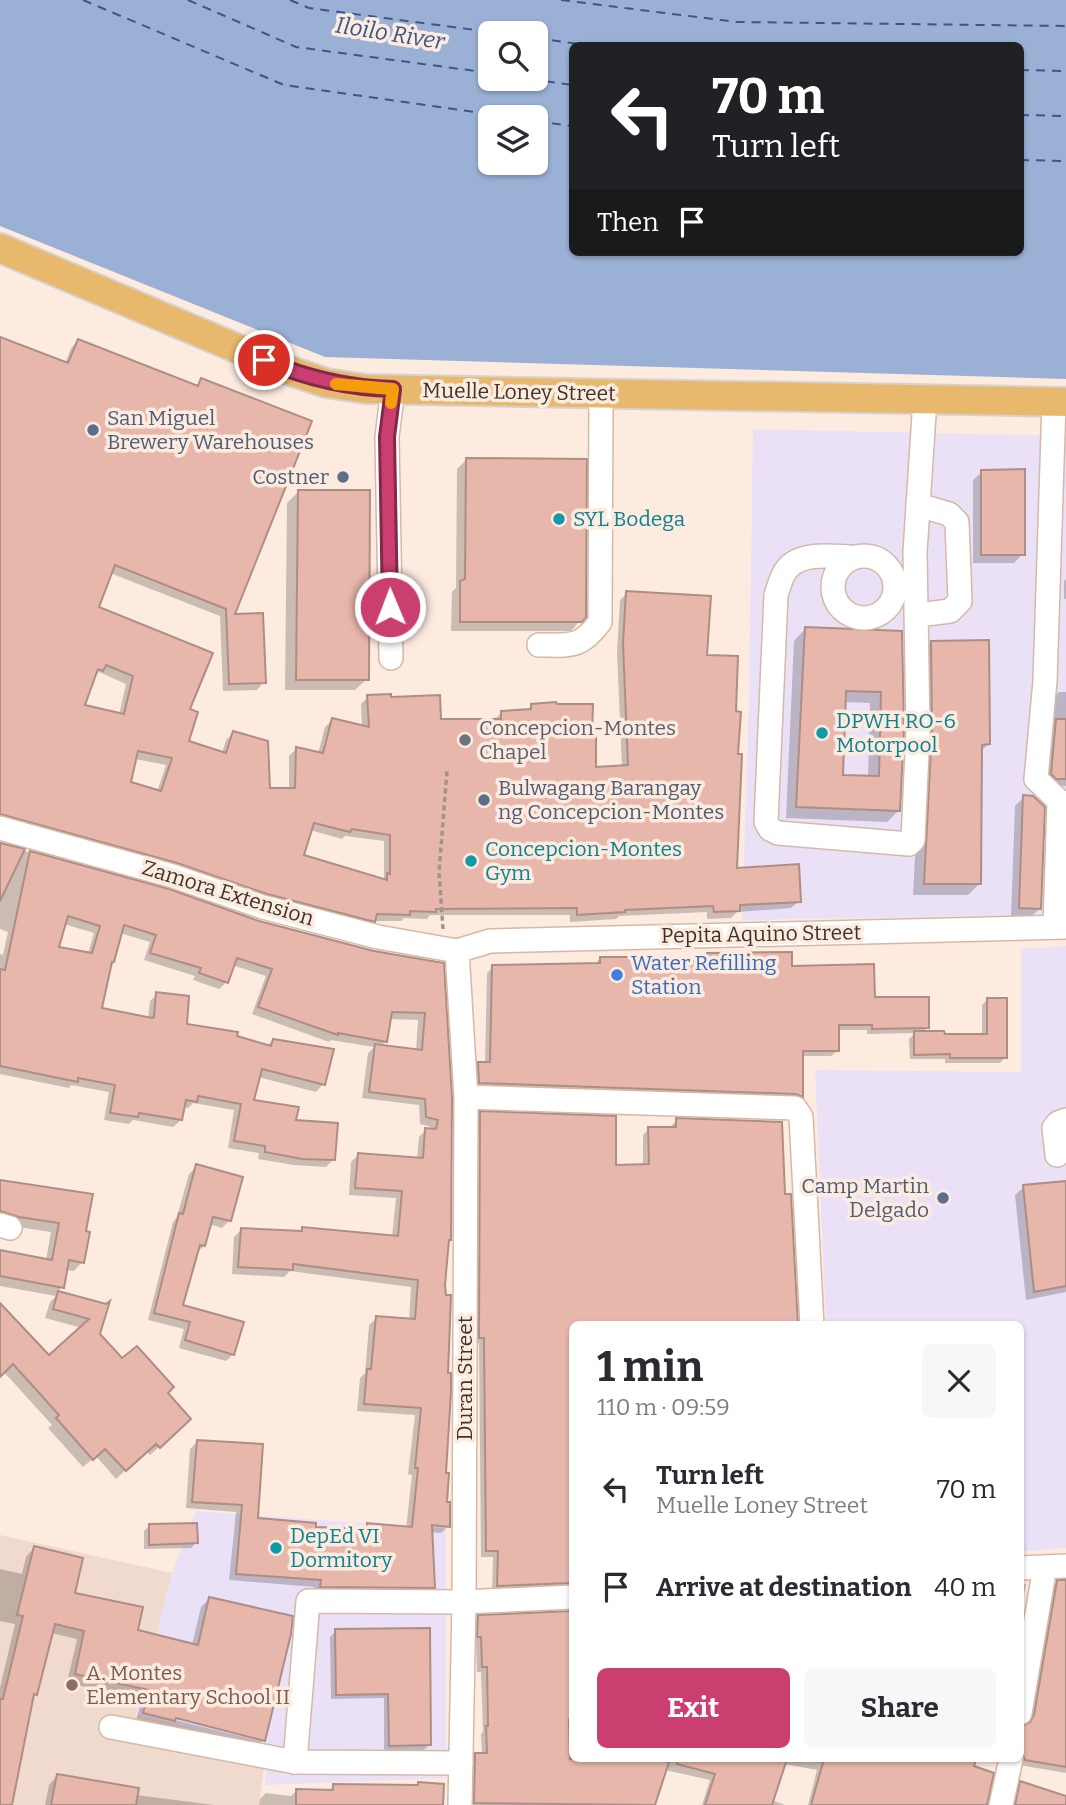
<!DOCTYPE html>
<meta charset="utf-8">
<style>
:root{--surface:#fff;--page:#f7f7f7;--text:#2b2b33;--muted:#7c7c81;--accent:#ca3e70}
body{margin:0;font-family:Bitter,serif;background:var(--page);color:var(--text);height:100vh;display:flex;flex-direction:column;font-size:26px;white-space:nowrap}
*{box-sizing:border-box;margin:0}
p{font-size:23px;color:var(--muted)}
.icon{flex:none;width:38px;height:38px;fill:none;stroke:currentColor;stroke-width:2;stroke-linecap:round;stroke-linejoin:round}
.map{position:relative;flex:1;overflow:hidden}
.drawer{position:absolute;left:569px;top:1321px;width:455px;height:441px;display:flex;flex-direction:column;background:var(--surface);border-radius:10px;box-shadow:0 2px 5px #0004}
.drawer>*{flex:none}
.banner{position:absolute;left:569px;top:42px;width:455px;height:214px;border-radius:10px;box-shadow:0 2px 5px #0004;background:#202124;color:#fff;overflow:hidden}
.fabs{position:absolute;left:478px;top:21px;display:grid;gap:14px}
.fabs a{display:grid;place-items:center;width:70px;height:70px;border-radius:10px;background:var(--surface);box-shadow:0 2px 5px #0004;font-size:35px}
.pin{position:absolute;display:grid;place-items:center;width:60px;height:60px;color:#fff;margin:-30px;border:4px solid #fff;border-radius:50%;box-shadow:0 2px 7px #0007}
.me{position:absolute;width:77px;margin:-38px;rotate:359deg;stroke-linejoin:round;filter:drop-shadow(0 0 5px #0008)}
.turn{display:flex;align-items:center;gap:24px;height:147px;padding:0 28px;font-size:32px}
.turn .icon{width:91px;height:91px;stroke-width:2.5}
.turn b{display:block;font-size:49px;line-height:60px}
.then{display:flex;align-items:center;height:66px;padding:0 28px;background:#0003;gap:14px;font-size:26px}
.round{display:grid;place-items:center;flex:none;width:74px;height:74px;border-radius:10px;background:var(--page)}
.summary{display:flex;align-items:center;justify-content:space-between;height:119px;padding:0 28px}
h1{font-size:42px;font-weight:700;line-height:52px}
.button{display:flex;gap:14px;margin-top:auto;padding:14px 28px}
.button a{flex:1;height:80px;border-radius:10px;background:var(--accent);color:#fff;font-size:28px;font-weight:700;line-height:80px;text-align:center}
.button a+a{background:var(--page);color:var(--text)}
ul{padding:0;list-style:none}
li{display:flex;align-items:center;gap:21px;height:98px;padding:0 28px}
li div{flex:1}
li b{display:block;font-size:26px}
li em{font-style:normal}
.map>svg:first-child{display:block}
</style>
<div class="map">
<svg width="1066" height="1805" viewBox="0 0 1066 1805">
<rect width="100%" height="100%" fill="#fdebe0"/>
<g fill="#eae1f6">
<path d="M753,429L1066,436V914L742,920L749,703Z"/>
<path d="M1066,946V1548L1020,1552V1325H826L815,1070L1021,1072V949Z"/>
<path d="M196,1511L446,1529V1778L265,1785L267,1745L136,1716L172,1573Z"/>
</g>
<path fill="#f0d9cd" d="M0,1535L172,1573L136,1715L267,1745L259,1805H0Z"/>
<path fill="#9ab0d5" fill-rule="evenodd" d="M0,0H1066V379L325,357L0,226ZM490,33H536V79H490ZM572,46H1020V252H572ZM490,117H536V163H490Z"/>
<g fill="#0003" fill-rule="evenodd">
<path d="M0,338L65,364L71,348L78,341L195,387L201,380L232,616L264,682L257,690L223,691L220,616L110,573L97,608L188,710L187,742L222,753L226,740L233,733L269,790H289V756L296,749L318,754L325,727L332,720L362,727L361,704L368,697L389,699L439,721H493L501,713L526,711L531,706L591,737L594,769L622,767L617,653L620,600L627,593L706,656L734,713L736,756L735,869L799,901L791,908L737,912L731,918L707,919V912L619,916L616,919L570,922V915H430L427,919L404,918L401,921H374L366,928L0,822ZM99,672L126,684L119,715L83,706L94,677ZM135,759L166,765L157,792L129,783ZM310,830L342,839L345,836L384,841V881L302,856Z"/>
<path d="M466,460L584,616L571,631H451L452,592L456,588L457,469Z"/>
<path d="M982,472L1023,554L1014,563H973V480Z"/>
<path d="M298,492L367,679L355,690H285L287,503Z"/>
<path d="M1066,579V599H1064V581Z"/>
<path d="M805,629L901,633L899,810L887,822L786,818L794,641ZM844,702L870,703L868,777L842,776Z"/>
<path d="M931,642L988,744L980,752L979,884L968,895H913L921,742L920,654Z"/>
<path d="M1059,692H1066V786L1049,785L1044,781L1052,700Z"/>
<path d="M1024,797L1040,908L1031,917L1011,916L1015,806Z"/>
<path d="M0,844L168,891L259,922L374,952L442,964L447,1241L443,1285L445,1503L448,1526L441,1533L431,1532L433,1587L426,1594H314V1587L229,1580L236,1512L186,1508L190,1449L197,1442L256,1520L314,1528L362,1530L368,1525L406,1529L412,1475L408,1474L415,1415L357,1411L360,1378L365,1373L369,1325L377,1318L409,1320L411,1287L290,1271L284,1277L232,1274L234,1237L241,1230L299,1233L303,1229L392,1237L396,1198L349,1195L351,1162L359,1154L417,1159L419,1137L426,1130H431V1127L420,1124L419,1105L362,1098L368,1053L374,1047L331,1040L329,1042L252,1014L266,976L232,965L227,982L219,989L193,980L195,976L144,960L150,942L120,933L100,1009L148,1019L150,1001L157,994L185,1025L267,1046L273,1040L323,1084L316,1092L258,1077L251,1102L294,1122L334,1159L326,1167L294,1165L258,1159L259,1153L228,1148L234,1110L193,1103L188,1108L183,1107L181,1120L173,1127L133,1120L129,1124L104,1120L109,1092L71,1085L69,1088L0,1074V954L3,955L8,932L0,929ZM64,924L94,933L88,954L57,948ZM389,1019L418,1020L416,1051L380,1047L386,1041Z"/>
<path d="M707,954L791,968L873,999L927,1028L922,1033L943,1036H982V1005L987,1000L1005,1057L1000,1063H945V1059H910L909,1039L915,1033L867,1034V1030H837V1051L831,1056H801V1096L796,1102L474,1088L473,1069L479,1064L485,1063L487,973L493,967L594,965L600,958L702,962Z"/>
<path d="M481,1113L615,1166H643V1135L649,1129H671V1126L677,1120L783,1196L572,1325V1592H492L493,1557H481L479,1343H474L475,1119Z"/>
<path d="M197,1166L230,1220L222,1228L209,1224L204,1246L196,1253L181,1306L233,1354L226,1361L179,1348L184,1329L148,1320L173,1222L177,1217L189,1174Z"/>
<path d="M0,1181L91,1195L84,1233L82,1262L74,1271L65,1270L62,1287L56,1293L106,1306L98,1335L122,1361L166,1393L180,1428L150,1455L146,1451L116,1479L96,1456L83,1467L48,1428L52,1425L4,1372L0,1375V1306L49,1358L82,1328L45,1318L50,1302L56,1296L0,1286V1252L46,1260L51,1232L18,1227L0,1221Z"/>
<path d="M1066,1183V1292L1026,1300L1015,1195L1024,1187Z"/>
<path d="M149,1526L196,1543L191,1548L144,1549V1531Z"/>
<path d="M34,1548L73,1594L136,1631L192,1645L201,1607L209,1599L263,1740L255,1749L167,1726L165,1729L136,1721L142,1698L67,1683L77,1639L51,1633L36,1694L31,1699L10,1805H0V1688L15,1624L0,1621V1569L22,1574L26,1557ZM168,1714L260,1738V1741L167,1718Z"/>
<path d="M1058,1582H1066V1773L1019,1765L1020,1728L1028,1723L1052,1588Z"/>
<path d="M1020,1584H1026L1020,1618Z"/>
<path d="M572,1613V1759H974L972,1767L986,1805H808L817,1770L784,1764L772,1800L785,1805H702L710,1780L665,1770L653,1805H469L470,1761L476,1755H482L481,1734L483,1732L481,1672H477L476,1642L472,1643V1623L478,1617Z"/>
<path d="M428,1629L430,1744L424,1750L384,1751V1698L331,1699L330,1637L336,1631Z"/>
<path d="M57,1776L74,1805H45L49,1785Z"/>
<path d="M1021,1783L1066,1799V1805H1011L1015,1789Z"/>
<path d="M334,1786L441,1805H259L260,1799L266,1793L291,1796L297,1790L328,1791Z"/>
<path d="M136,1795L214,1805H96Z"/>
</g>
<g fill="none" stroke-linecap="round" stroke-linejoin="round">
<g stroke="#3c578a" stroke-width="2" stroke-dasharray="9 7" stroke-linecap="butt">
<path d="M83,0L284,85L509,117"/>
<path d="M188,0L296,47L490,73"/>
<path d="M290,0L309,8L498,33"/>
<path d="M561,0L737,22L1066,26"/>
<path d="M536,38L592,46"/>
<path d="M1020,70L1066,71"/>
<path d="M530,79L572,85"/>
<path d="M1020,115L1066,116"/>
<path d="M536,121L572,126"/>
<path d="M1020,160L1066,161"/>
</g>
</g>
<g fill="#e8b7ab" stroke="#ae8d85" stroke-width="2" fill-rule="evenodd">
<path d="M0,337L68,363L78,339L198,386L201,378L312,421L235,614L263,613L266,683L229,684L226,609L115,565L99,607L213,653L190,709L198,712L189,741L226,753L233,731L268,741L270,788H295L296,747L323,753L332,718L369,727L367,695L391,694V697L440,695L441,719H501V711L531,709V704L556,702L557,704H593L592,735H596V767L628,765L623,644L626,591L711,596L707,655L738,656L736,711L741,712L738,754H742L737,868L799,864L801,902L740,905V911L714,912L713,906L625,910V912L577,915V908L436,909V912L410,911V915L377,914L375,922L267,894L177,863L0,814ZM106,665L133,676L124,714L85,705L98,669L103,671ZM138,751L172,758L161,791L131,782ZM314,823L350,832L352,829L390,835V874L387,873V880L304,855Z"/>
<path d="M466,458L587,459L586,617L582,622H460V581L465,579Z"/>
<path d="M1025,469V555H981V470Z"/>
<path d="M298,490H370L369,680H296Z"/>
<path d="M805,627L902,631L904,729L900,811L796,807ZM846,691L881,692L879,776L843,775Z"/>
<path d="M989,640L990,744L982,745L981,884H924L932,730L931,641Z"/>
<path d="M1056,719H1066V779H1056L1051,774Z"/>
<path d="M1023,795L1033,796L1045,807L1041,909L1019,908Z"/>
<path d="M0,843L25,849L0,901Z"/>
<path d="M30,851L169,889L259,921L374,951L444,963L452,1097L451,1240H449L445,1285L446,1295H451L448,1373H451V1392L446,1473H449L447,1502H450V1527L432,1525L435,1588L320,1587L321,1580L236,1574L242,1505L192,1502L197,1440L263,1444L258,1518L316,1523V1527L367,1529V1523L412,1527L418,1468H415L421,1408L364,1404L367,1369H371L376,1316L415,1319L418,1280L293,1264V1270L238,1267L241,1228L302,1231V1227L398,1236L402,1191L355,1188L358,1153L423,1158L425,1128L436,1129L438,1120L426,1117L425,1099L369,1092L375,1044L422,1050L425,1013L392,1012L387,1042L338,1033V1035L258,1007L272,969L237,958L228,983L199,973L201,968L150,953L156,935L124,925L114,962H112L102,1008L152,1018L154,1017L156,992L189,996L187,1024L238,1032L237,1036L271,1046L273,1039L334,1049L325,1085L262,1069L254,1100L299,1107L296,1120L338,1123L335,1160L302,1159L265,1152V1146L234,1141L241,1104L198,1096L197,1102L186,1100L182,1120L139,1113L138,1117L110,1113L115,1085L78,1078V1082L0,1066V969L5,970ZM68,916L100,926L92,953L59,947Z"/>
<path d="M792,952V966L874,964L875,997H929V1028L872,1029V1025H839V1051H803V1097L795,1094L479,1083L478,1062H490L492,965L600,963V957H675V961H707V953Z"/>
<path d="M987,998H1007V1058H950V1054L914,1055V1031H944L945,1034H987Z"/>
<path d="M480,1111L616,1116V1165L649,1164L648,1127H676V1118L782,1122L785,1194H791L798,1325H572V1583L497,1586L498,1551H486L484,1338H479Z"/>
<path d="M196,1164L243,1177L231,1221L213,1217L205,1246L200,1245L183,1305L244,1322L234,1355L185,1340L190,1322L154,1313L179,1213L183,1214Z"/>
<path d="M0,1180L93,1194L86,1231L90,1232L84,1263L69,1260L64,1288L0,1276V1250L52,1260L59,1223L19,1217L0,1211Z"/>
<path d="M1066,1181V1286L1034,1292L1023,1185Z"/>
<path d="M58,1291L106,1304L110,1301L100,1334L122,1358L137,1346L174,1387L168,1393L191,1419L160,1448L156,1444L126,1471L105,1449L93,1460L56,1418L59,1415L13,1364L0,1377V1303L49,1355L89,1319L53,1309Z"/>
<path d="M197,1523L198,1543L149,1545V1524Z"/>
<path d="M34,1546L83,1558L75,1593L143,1607L138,1630L198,1645L209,1597L293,1616L291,1634L265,1741L176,1718L175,1721L143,1713L149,1690L75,1674L84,1631L55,1624L37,1695L34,1694L12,1805H0V1699H3L23,1616L17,1615Z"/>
<path d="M1057,1580H1066V1767L1025,1760L1020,1749V1727L1030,1722L1034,1715Z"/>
<path d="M572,1611V1721L569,1720L570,1759H659L669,1762L655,1805L474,1803L475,1753H487L486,1726H488L487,1667H482L481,1637H477L478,1615Z"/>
<path d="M430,1628L431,1745L389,1746L388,1694L336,1695L335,1629Z"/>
<path d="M678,1759H787L772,1805H705L715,1774L677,1764Z"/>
<path d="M824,1759H976L974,1766L994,1773L987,1805H811Z"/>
<path d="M57,1774L139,1788L136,1805H51Z"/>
<path d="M1020,1781L1066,1796V1805H1015Z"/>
<path d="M418,1782L444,1784L443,1805H296V1789L333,1790V1784L418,1785Z"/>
</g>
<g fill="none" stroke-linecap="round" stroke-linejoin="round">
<defs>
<g id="minor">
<path d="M1054,402L1045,681L1036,779L1059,801L1055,926"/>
<circle cx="864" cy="587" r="31"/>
<path d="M850,557C830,556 801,552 787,569C781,576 779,587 776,595L766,822L770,829L778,833L909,844L913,840L918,729L915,552L925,399"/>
<path d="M918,615L950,611L960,601L957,522L949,514L918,505"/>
<path d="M539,645C570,645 580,649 600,622L601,394"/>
<path d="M391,658L387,437L393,389"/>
<path d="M0,828L173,876L263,907L378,937L457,951"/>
<path d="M457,951L466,1097L464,1602L460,1805"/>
<path d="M457,951L490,941L1066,927"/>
<path d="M466,1097L795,1108L801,1117L812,1325"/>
<path d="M1057,1155L1054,1128L1058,1123L1066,1120"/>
<path d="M0,1225L10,1228"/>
<path d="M1020,1568L1066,1566"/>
<path d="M1020,1713L1045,1567"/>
<path d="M111,1727L295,1762L461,1763"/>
<path d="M295,1762L308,1601L464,1602L572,1597"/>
<path d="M1001,1805L1011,1759"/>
</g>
<path id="major" d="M0,248L288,370L326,383L366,389L1066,402"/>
</defs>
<use href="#minor" stroke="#d5b9a6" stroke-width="26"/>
<use href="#major" stroke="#d5d2d1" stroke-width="32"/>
<path stroke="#a2938a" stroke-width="3.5" stroke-dasharray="5 3.5" stroke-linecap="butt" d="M443,929L439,872L447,771"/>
<use href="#minor" stroke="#fff" stroke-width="23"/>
<use href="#major" stroke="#e8b96c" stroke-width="28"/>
</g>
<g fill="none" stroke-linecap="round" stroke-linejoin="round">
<defs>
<path id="route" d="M264,360C306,378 347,388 393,389L387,437L390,607"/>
</defs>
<use href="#route" stroke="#832849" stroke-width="18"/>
<use href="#route" stroke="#ca3e70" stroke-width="12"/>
<path stroke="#f59e0b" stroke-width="12" d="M336,384L393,389L391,403"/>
</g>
<g fill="#5c6f8a" stroke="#fdebe0" stroke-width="2.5">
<circle cx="93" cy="430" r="7"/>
<circle cx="343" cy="477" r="7"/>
<circle cx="484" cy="800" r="7"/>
<circle cx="943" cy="1198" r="7"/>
</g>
<g fill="#0f9aa8" stroke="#fdebe0" stroke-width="2.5">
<circle cx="559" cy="519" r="7"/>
<circle cx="822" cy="733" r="7"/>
<circle cx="471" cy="861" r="7"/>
<circle cx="276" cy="1548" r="7"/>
</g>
<circle fill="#6b7280" stroke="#fdebe0" stroke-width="2.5" cx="465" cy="740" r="7"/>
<circle fill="#3f7fe0" stroke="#fdebe0" stroke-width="2.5" cx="617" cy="975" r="7"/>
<circle fill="#8d6e63" stroke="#fdebe0" stroke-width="2.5" cx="72" cy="1685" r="7"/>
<g text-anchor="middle" stroke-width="7" stroke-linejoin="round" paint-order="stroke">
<g font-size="21" fill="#3f342c" stroke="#fdebe0">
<text transform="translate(519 392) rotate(1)" y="7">Muelle Loney Street</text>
<text transform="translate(228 893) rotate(17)" y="7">Zamora Extension</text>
<text transform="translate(761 934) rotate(-1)" y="7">Pepita Aquino Street</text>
<text transform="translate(465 1378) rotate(-90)" y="7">Duran Street</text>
</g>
<g font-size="21" fill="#4e5e75" stroke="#fdebe0" text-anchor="start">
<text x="107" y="425">San Miguel<tspan x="107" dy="24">Brewery Warehouses</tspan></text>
<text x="329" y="484" text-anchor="end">Costner</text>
<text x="498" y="795">Bulwagang Barangay<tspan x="498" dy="24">ng Concepcion-Montes</tspan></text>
<text x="929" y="1193" text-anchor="end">Camp Martin<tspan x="929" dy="24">Delgado</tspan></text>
</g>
<g font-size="21" fill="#0d838f" stroke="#fdebe0" text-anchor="start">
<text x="573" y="526">SYL Bodega</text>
<text x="836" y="728">DPWH RO-6<tspan x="836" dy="24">Motorpool</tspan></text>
<text x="485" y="856">Concepcion-Montes<tspan x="485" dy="24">Gym</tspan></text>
<text x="290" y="1543">DepEd VI<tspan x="290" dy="24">Dormitory</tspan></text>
</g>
<g font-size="21" fill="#5b616d" stroke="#fdebe0" text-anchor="start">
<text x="479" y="735">Concepcion-Montes<tspan x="479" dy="24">Chapel</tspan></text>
</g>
<g font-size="21" fill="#366cbe" stroke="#fdebe0" text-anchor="start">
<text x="631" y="970">Water Refilling<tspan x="631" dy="24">Station</tspan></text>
</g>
<g font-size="21" fill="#785e54" stroke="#fdebe0" text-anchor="start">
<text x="86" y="1680">A. Montes<tspan x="86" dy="24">Elementary School II</tspan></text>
</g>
<g font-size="23" font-style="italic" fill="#3c578a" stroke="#fdebe0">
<text transform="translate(390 33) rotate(9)" y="8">Iloilo River</text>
</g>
</g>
</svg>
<div class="fabs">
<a><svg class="icon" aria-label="search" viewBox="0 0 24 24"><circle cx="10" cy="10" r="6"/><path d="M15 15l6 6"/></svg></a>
<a><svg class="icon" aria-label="layers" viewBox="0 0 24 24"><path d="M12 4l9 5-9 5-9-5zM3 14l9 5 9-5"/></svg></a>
</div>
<div class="pin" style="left:264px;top:360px;background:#d93025"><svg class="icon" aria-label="arrive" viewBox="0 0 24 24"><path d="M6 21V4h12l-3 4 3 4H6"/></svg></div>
<svg class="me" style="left:390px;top:607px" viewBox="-20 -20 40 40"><circle r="17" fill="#ca3e70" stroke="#fff" stroke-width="3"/><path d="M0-11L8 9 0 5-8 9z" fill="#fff"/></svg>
<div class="banner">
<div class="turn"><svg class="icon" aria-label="left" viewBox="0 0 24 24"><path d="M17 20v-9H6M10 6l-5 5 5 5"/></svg><div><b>70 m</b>Turn left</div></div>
<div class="then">Then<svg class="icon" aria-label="arrive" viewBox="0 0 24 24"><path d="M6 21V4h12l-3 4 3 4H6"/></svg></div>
</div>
<section class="drawer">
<div class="summary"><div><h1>1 min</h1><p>110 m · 09:59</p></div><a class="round"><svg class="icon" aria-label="close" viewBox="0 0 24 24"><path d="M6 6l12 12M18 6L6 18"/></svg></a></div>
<ul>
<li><svg class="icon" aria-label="left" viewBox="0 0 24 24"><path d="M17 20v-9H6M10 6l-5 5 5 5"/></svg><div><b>Turn left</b><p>Muelle Loney Street</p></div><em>70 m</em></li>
<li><svg class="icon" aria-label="arrive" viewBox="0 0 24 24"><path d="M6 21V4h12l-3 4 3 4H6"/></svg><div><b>Arrive at destination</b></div><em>40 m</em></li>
</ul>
<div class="button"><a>Exit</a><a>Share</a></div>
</section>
</div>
